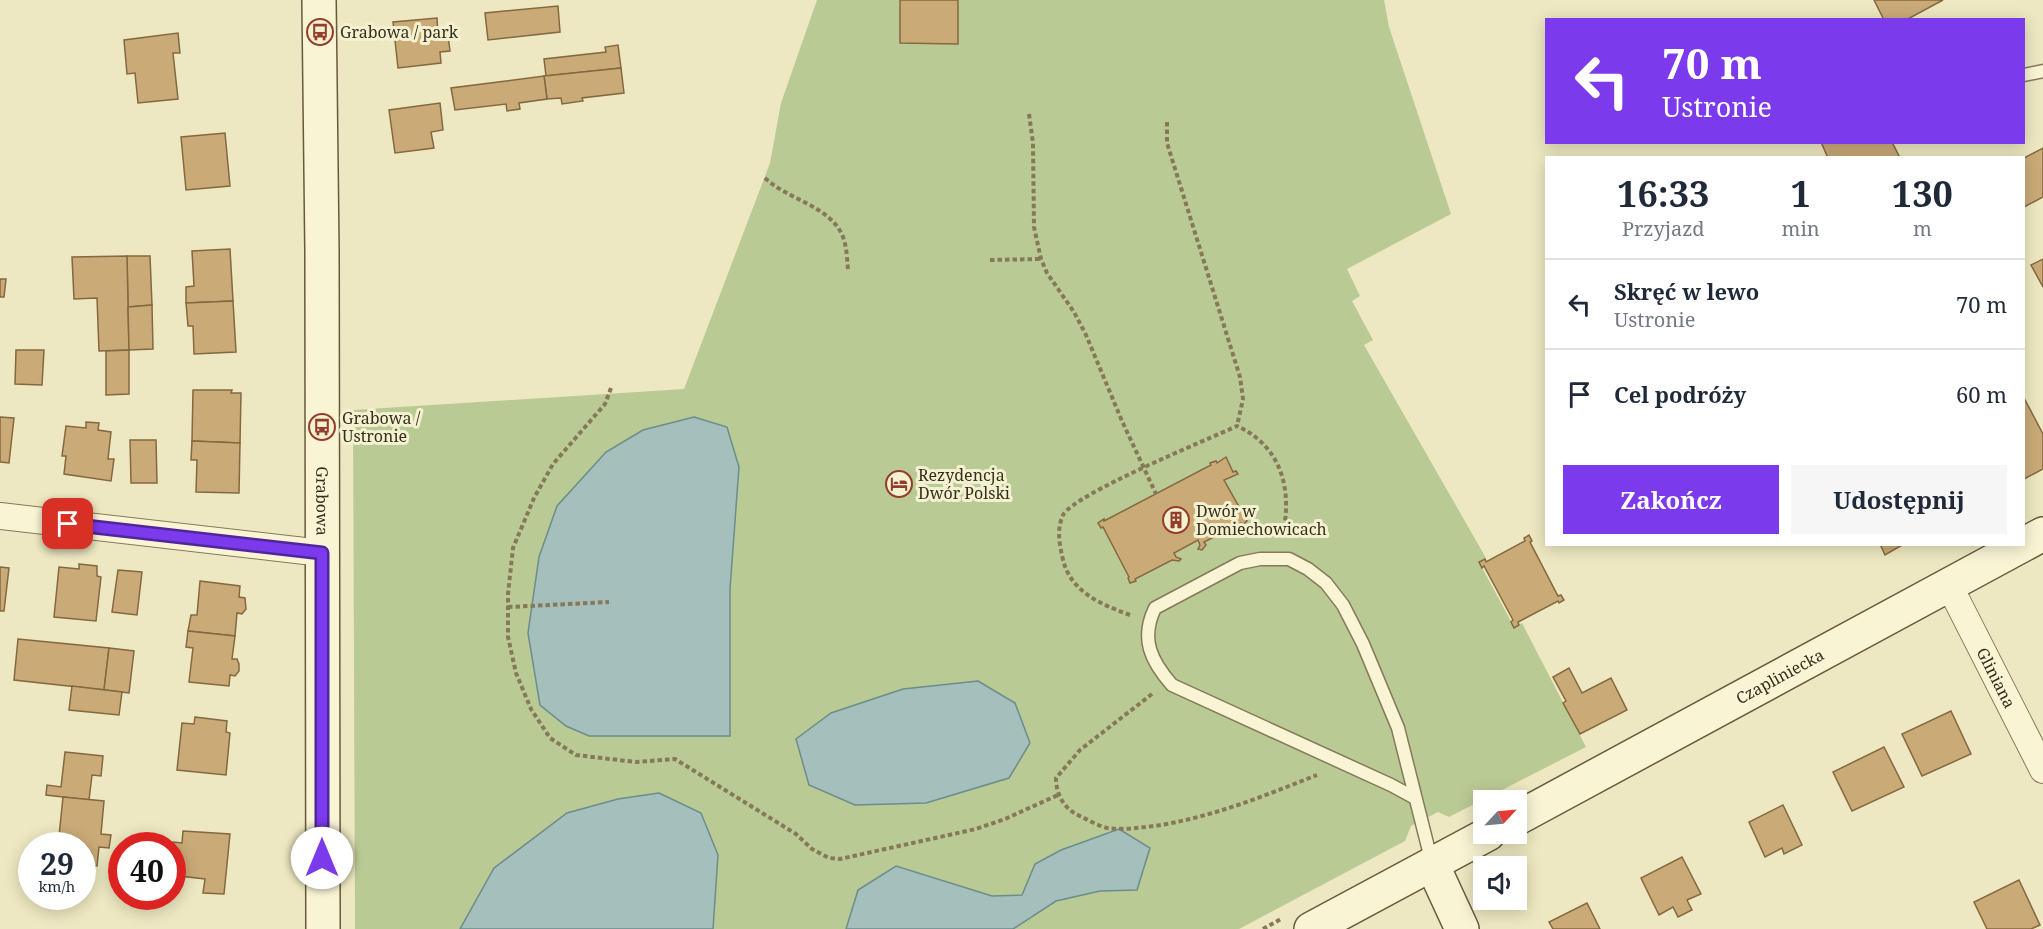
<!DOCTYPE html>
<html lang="pl">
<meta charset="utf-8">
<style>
:root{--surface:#fff;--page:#f6f6f7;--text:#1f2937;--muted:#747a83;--line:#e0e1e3;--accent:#7c3aed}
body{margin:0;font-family:"Noto Serif",serif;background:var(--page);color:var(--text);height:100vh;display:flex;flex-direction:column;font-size:22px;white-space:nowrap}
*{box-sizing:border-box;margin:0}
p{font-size:20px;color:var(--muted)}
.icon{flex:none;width:33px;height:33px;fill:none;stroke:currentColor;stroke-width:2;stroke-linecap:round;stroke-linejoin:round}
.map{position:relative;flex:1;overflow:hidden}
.panel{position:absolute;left:1545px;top:156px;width:480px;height:390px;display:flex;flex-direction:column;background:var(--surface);border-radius:0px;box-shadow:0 3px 15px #0003}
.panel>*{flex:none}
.top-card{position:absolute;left:1545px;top:18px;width:480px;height:126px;border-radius:0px;box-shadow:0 3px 15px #0003;background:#7c3aed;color:#fff;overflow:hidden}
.needle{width:39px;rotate:64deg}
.buttons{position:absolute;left:1473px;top:790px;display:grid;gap:12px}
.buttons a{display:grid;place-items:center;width:54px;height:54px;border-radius:0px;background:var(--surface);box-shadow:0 3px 15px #0003;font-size:30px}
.speed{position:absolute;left:18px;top:832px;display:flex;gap:12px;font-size:30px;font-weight:700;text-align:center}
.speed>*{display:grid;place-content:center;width:78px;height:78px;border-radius:50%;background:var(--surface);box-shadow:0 3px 15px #0003;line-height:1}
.speed small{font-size:15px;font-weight:400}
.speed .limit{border:9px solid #d22;background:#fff;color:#111}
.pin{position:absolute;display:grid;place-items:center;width:51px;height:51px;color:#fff;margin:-26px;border-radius:12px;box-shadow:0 3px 9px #0006}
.me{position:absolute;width:66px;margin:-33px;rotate:0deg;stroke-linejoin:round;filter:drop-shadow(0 0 4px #0008)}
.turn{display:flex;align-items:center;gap:21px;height:126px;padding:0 18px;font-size:27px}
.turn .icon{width:78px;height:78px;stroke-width:2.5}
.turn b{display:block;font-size:42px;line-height:51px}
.eta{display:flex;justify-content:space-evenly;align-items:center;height:102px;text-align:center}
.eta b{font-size:36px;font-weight:700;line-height:42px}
.button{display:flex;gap:12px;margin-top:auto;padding:12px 18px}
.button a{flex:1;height:69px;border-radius:0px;background:var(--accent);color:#fff;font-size:24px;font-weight:700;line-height:69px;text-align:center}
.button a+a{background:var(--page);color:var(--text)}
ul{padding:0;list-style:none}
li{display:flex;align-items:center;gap:18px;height:90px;padding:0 18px;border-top:2px solid var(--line)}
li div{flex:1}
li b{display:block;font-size:22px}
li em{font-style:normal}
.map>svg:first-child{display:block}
</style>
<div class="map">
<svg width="2043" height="929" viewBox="0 0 2043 929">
<rect width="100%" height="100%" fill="#ede8c1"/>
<path fill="#baca95" d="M817,0H1384L1389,27L1451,214L1347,269L1360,296L1352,301L1373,340L1364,345L1486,558L1479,562L1514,627L1522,623L1586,747L1449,817L1438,812L1411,826L1405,841L1239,929H355L353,410L684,389L770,163L781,103Z"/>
<g fill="#a4bfbc" stroke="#6b8d8b" stroke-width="1.5">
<path d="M694,417L727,427L739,467L730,589V736H589L566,726L540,705L528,633L539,557L557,506L606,452L643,430Z"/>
<path d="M978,681L1015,703L1030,743L1009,778L926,803L855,805L809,785L796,739L831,713L903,689Z"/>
<path d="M659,793L701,813L718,855L713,929H460L494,868L567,813L618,799Z"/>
<path d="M1119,829L1150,848L1137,890L1100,891L1056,901L1013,929H846L858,890L896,866L992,896L1022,895L1035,864L1061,850Z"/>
</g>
<g fill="#caaa77" stroke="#84683f" stroke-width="1.5">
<path d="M900,0H958V44L900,43Z"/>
<path d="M1874,0H1943L1906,20H1884Z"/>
<path d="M558,6L560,32L488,40L485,13Z"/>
<path d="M437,18L438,36L448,35L450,51L440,52L441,63L398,68L393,22Z"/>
<path d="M178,33L180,53H173L178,99L138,103L135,73L127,74L124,40Z"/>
<path d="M618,45L621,68L546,76L544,59L606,52L605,47Z"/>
<path d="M621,68L624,93L582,98L583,101L562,104L561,98L547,99L544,76Z"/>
<path d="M544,76L547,99L519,103L520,109L507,111L506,104L455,110L451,88Z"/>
<path d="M440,103L443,130L431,132L434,148L395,153L389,110Z"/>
<path d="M225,133L230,186L186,190L181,137Z"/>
<path d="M1821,142H1892L1900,158H1828Z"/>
<path d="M2043,148V197L2024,207V158Z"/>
<path d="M230,249L233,301L186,303V287L194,286L192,251Z"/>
<path d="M127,256H150L152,305L128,307Z"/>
<path d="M127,256L129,350L99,351L97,298L74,299L72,257Z"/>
<path d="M2043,259V287L2031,265Z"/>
<path d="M0,279H6L4,297H0Z"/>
<path d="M233,301L236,352L194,354L193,326H188L186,303Z"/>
<path d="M152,305L153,349L129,350L128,307Z"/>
<path d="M16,350H44L42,385L15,384Z"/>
<path d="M129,350V394L106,395V351Z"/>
<path d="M193,390H232L231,393H241L240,443L192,441Z"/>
<path d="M2024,398L2043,434V469L2024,479Z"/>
<path d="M0,417L14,418L9,463L0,462Z"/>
<path d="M86,422L99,423L98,430L111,432L108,459H114L111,481L64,474L66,456H62L66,426L86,428Z"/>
<path d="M130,440H156L157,483H131Z"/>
<path d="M192,441L240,443L239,493L196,492L197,460H191Z"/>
<path d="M1226,457L1233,472L1236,471L1238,474L1224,480L1247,521L1243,524L1241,523L1204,542L1206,545L1202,550L1198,549L1200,545L1198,540L1174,553L1176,557L1181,559L1179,561L1172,560L1135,579L1136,581L1130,583L1128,578L1129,577L1103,527L1101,528L1098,523L1104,519V521L1211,465L1210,463L1216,461L1217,463Z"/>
<path d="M1529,535L1532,541L1530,542L1558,596L1561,595L1564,600L1559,603L1558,601L1520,621L1518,622L1519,625L1514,628L1511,622L1513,620L1484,566L1482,568L1479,562L1485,559L1486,562L1525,541L1524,538Z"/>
<path d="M1880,544H1904L1885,555Z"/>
<path d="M79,564L97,566V576L101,577L96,621L54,617L59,567L79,569Z"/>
<path d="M0,567L9,568L4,611H0Z"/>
<path d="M118,570L142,572L137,615L112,612Z"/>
<path d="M200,581L240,586L239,597L245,598L246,609L242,614L237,613L235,636L188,631L191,615H197Z"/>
<path d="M188,631L235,636L232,659H237L239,664V671L235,676L230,675L229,686L189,682L193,648L186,647Z"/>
<path d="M18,639L109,648L104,690L14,680Z"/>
<path d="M109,648L134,651L129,693L104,690Z"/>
<path d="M1569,668L1582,693L1611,678L1627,710L1580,734L1563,703L1566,701L1553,677Z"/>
<path d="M72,686L122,692L119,715L69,710Z"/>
<path d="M1951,711L1971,754L1922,776L1902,734Z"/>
<path d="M195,717L227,721L226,732L230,733L226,775L177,770L182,723L194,724Z"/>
<path d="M1884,747L1904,787L1852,811L1833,772Z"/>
<path d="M65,752L103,756L101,776L92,775L89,800L46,795L47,785L61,787Z"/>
<path d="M63,797L104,801L101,834L111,835L109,848L99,847L97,866L82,864V846H58Z"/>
<path d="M1783,805L1802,845L1784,854L1782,848L1765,857L1749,822Z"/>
<path d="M183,831L230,834L224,894L203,893L205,879L179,876L180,864L172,863L173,842L182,843Z"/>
<path d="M1682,857L1701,894L1687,900L1692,910L1678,917L1673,907L1659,915L1641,878Z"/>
<path d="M2019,880L2040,925L2031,929H1987L1974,902Z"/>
<path d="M1587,903L1600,929H1553L1549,922Z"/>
</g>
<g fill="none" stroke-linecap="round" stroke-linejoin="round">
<defs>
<g id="lane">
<path d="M2024,75L2043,71"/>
<path d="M1415,798L1391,785L1172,685C1151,661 1140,639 1155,608L1240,563L1260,559H1289L1308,569L1326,583L1343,605L1363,644L1398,728L1432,863"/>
</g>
<g id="street">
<path d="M0,516L322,553"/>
<path id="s1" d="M1949,585L2043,770"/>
</g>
<g id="secondary">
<path id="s2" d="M319,0L322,251L323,929"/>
<path id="s3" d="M1516,819L2043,534"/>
<path d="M1432,864L1462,929"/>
<path d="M1311,929L1488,834"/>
</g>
</defs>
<use href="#lane" stroke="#867959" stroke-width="15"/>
<use href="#street" stroke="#867959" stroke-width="28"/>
<use href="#secondary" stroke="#675a3c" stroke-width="36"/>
<g stroke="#867959" stroke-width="4" stroke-dasharray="4.5 3" stroke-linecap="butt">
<path d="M1029,114L1033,143L1034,227L1041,259L1047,273L1074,312L1086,335L1122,421L1156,494"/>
<path d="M1167,122V143L1240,377L1243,399L1237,426"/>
<path d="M765,178C788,200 831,206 843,237C847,248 847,259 848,270"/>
<path d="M990,260L1041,259"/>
<path d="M611,388L605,404L553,464L534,498L513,548L508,594V637L516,673L531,709L550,738L576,755L636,762L675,759L796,834L812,849L829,858L840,859L976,829L1005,819L1058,795"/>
<path d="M508,607L609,602"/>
<path d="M1130,615C1100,604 1068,591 1062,555C1059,542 1057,528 1063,515C1074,494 1209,439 1237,426C1283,447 1293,492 1282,538"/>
<path d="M1152,694L1080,750L1056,778C1056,796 1065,810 1082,817C1090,821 1099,826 1107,828C1123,830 1138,828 1154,826C1210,818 1264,796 1317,775"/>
<path d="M1263,929L1281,919"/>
</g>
<use href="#lane" stroke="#f8f4d4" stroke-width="12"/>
<use href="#street" stroke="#f8f4d4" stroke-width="26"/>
<use href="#secondary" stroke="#f8f4d4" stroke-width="33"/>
</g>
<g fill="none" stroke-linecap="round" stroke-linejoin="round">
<defs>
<path id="route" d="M68,524L322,553V858"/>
</defs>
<use href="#route" stroke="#51269a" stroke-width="15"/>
<use href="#route" stroke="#7c3aed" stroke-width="10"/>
</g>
<defs>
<symbol id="bus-ring" viewBox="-11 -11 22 22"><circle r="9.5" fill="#f4f1d0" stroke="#943d2a" stroke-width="1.5"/><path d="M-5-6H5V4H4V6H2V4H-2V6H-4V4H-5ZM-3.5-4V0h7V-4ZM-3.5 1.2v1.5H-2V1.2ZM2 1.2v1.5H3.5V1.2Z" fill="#943d2a"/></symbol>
<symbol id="hotel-ring" viewBox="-11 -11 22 22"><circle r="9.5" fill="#f4f1d0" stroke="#943d2a" stroke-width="1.5"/><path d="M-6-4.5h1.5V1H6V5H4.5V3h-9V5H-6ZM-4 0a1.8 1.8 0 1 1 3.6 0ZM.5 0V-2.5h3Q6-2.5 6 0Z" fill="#943d2a"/></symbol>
<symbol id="building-ring" viewBox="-11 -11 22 22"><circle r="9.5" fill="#f4f1d0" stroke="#943d2a" stroke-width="1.5"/><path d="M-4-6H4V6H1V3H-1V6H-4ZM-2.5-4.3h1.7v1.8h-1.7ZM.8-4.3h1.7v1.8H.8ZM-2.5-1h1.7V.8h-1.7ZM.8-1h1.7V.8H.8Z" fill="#943d2a"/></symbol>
</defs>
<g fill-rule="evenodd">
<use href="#bus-ring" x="305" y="17" width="30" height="30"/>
<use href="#bus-ring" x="307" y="412" width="30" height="30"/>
<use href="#hotel-ring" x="884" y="469" width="30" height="30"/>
<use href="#building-ring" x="1161" y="505" width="30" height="30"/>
</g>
<g text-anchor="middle" stroke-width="6" stroke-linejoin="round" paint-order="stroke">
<g font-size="16" fill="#362e1d" stroke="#f4f1d0" text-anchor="start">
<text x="340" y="38">Grabowa / park</text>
<text x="342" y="424">Grabowa /<tspan x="342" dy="18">Ustronie</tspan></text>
<text x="918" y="481">Rezydencja<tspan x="918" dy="18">Dwór Polski</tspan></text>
<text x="1196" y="517">Dwór w<tspan x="1196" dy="18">Domiechowicach</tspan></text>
</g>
<g font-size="16" fill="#362e1d" stroke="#f4f1d0">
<text dy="6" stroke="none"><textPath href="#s2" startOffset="501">Grabowa</textPath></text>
<text dy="6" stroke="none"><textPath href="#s3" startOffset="300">Czapliniecka</textPath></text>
<text dy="6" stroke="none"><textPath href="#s1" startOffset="104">Gliniana</textPath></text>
</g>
</g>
</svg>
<div class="buttons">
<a><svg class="needle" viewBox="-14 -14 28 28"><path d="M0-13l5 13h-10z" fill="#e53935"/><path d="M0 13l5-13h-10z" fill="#747a83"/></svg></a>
<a><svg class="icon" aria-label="sound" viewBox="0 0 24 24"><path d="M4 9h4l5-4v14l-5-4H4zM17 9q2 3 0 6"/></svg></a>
</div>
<div class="speed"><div>29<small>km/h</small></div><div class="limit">40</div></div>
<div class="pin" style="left:68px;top:524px;background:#d93025"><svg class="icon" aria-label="arrive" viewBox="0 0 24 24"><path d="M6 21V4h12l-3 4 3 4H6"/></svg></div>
<svg class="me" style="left:322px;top:858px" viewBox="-20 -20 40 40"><circle r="19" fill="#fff"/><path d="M0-13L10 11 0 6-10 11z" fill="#7c3aed"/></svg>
<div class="top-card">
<div class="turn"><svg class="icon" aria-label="left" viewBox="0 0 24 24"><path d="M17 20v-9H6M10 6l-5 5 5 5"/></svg><div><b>70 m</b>Ustronie</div></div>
</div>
<section class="panel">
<div class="eta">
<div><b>16:33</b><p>Przyjazd</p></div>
<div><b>1</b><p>min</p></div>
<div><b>130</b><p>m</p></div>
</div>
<ul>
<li><svg class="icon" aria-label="left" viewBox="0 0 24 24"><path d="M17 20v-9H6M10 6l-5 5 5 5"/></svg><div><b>Skręć w lewo</b><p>Ustronie</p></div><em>70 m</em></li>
<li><svg class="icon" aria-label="arrive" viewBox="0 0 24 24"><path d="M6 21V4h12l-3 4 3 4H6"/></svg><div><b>Cel podróży</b></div><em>60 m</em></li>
</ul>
<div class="button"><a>Zakończ</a><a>Udostępnij</a></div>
</section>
</div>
